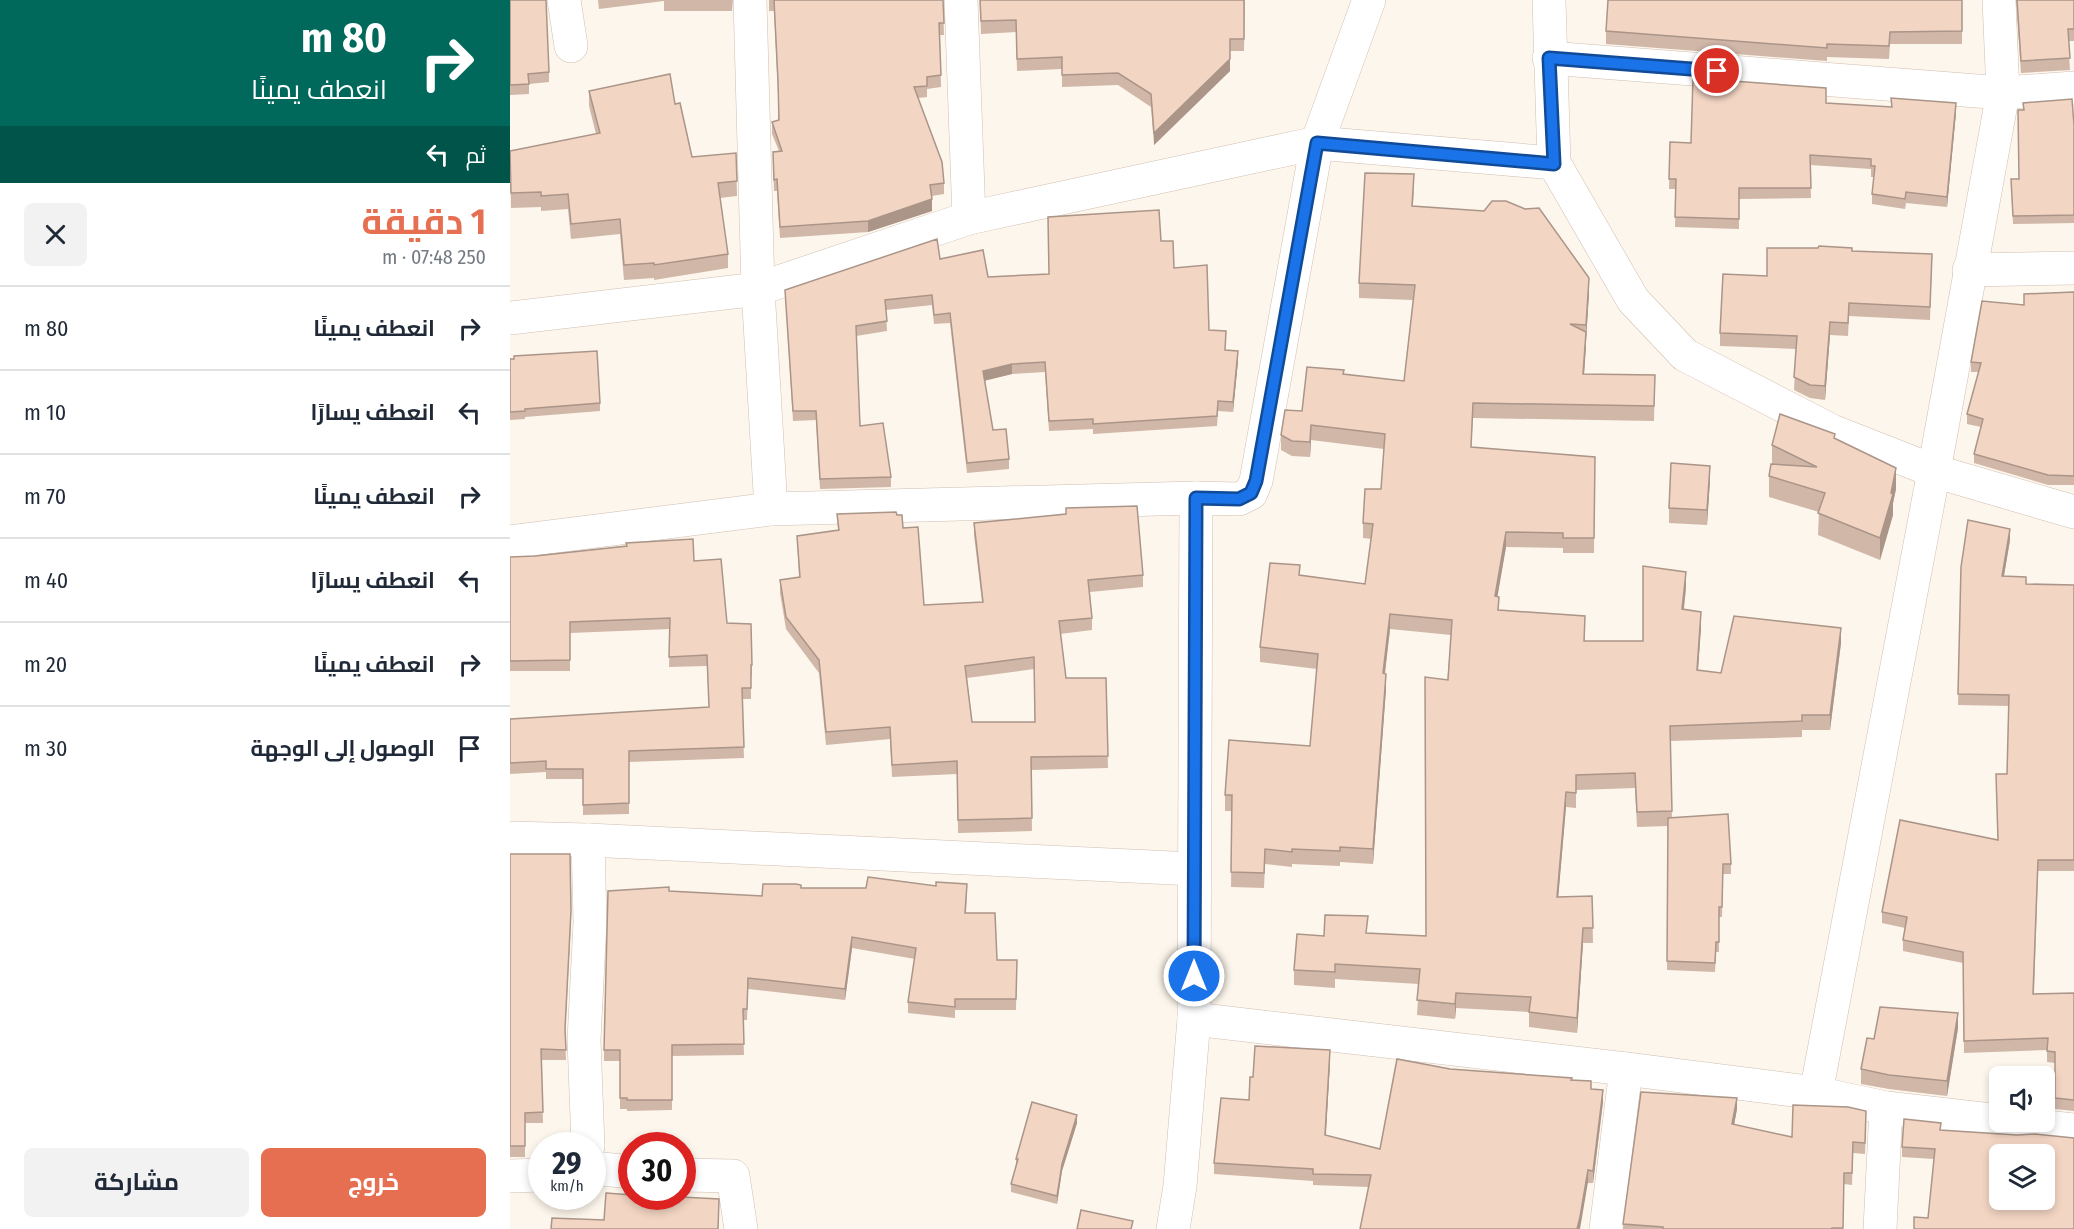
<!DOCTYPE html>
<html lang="ar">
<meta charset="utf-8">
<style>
:root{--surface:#fff;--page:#f2f2f3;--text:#1f2937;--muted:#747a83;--line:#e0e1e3;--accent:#e76f51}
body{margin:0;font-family:"Fira Sans Condensed",Cairo,sans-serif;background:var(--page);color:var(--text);direction:rtl;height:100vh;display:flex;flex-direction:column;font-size:22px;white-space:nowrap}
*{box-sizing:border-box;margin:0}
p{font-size:20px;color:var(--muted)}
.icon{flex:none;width:33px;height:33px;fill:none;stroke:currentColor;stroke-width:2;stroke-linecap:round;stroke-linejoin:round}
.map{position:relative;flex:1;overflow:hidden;direction:ltr}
.panel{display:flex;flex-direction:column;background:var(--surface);width:510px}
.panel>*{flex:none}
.banner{background:#00695c;color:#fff;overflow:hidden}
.buttons{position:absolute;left:1479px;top:1066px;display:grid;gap:12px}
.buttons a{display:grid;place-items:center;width:66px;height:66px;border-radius:9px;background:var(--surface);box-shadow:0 3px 9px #0003;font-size:30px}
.speed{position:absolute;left:18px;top:1132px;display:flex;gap:12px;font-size:30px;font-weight:700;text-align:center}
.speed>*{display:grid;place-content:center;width:78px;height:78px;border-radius:50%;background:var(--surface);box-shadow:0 3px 9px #0003;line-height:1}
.speed small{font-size:15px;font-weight:400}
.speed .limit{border:9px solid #d22;background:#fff;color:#111}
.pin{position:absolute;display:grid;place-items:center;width:51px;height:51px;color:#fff;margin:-26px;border:3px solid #fff;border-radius:50%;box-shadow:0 2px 6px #0007}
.me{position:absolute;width:66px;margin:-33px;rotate:0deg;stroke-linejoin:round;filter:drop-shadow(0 0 4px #0008)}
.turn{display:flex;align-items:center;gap:21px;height:126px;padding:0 24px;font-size:27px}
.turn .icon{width:78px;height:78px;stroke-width:2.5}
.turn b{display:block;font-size:42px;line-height:51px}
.then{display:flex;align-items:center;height:57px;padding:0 24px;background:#0003;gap:12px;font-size:22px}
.round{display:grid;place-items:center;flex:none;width:63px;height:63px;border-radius:9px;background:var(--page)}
.summary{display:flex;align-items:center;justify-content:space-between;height:102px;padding:0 24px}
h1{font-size:36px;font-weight:700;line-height:45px;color:var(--accent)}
.button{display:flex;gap:12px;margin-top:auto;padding:12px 24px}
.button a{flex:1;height:69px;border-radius:9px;background:var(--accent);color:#fff;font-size:24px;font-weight:700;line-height:69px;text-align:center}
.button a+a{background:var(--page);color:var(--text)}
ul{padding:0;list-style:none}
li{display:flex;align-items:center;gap:18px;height:84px;padding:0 24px;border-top:2px solid var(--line)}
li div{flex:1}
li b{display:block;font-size:22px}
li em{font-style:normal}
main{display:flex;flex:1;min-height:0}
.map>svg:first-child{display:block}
</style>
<main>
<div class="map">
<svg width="1564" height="1229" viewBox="0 0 1564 1229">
<rect width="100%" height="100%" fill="#fdf6ec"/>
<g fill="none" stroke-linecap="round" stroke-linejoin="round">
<defs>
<g id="street">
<path d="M54,0L61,46"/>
<path d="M240,0L248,289L261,509"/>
<path d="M451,0L459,218"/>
<path d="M1039,0L1044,163L1123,300L1175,355L1322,431L1424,471L1564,512"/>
<path d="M1039,58L1493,93L1564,88"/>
<path d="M1459,270L1564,268"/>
<path d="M0,318L248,289L459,218L807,143L1044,163"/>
<path d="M0,542L261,509L686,498"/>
<path d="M0,838L78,840L684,869"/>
<path d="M78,840L80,922L74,1040L78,1146"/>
<path d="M684,1019L1116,1069L1306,1093L1376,1108L1490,1121"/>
<path d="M1306,1093L1424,471L1493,93L1489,0"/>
<path d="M1496,1122L1564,1130"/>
<path d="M82,1168L122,1172"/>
<path d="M172,1175L223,1176L231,1229"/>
<path d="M0,1176L32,1175"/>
<path d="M663,1229L670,1186L684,1019L686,498L729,499L741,493L746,481L807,143L859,0"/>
<path d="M1096,1229L1116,1069"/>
<path d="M1370,1229L1376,1108"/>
</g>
</defs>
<use href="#street" stroke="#d1beb0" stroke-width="34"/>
<use href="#street" stroke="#fff" stroke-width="33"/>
</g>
<g fill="#d1b7a8" fill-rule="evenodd">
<path d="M0,0L39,72V82L19,84V94L0,95Z"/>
<path d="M88,0H223L222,11H154V1L89,9Z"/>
<path d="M259,0H433L434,35H430L431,87L417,89V97L408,98L434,183V194L422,196V211L358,232L270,238L267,191H264L263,164L269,151L262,134V122L268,120V93L264,11H259Z"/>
<path d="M470,0H735L734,51H720V71L644,145L641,107L608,85L552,87V69L507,71L506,32L471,34Z"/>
<path d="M1452,0V44H1380L1379,59L1317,57V61L1096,44V31Z"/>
<path d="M1506,0H1564V41H1558L1560,70L1511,73Z"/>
<path d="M79,91L165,104L182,157L226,153L227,196L210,198L218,254V268L144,280V278L114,280L110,234L61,239L58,209L31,211V207L1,208L0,151L86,134L79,106Z"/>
<path d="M1316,103L1446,113L1437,207L1396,203L1395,209L1362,204V194L1364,177H1361V169L1300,165L1301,198L1229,199V229L1165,227L1166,189H1159L1160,142L1181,143Z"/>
<path d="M1564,125V223L1503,224L1501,179H1509Z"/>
<path d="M904,189L903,206L1079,293L1074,374L1145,375L1144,421L963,418L961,448L1085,457L1084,553H1053V548L996,547L987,596L989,610L1075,631V641H1133L1176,587L1174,610L1191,627L1188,670L1211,673L1331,643L1320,730H1292V737L1160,741L1162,817L1221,864V874H1213L1212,917H1209V952H1206L1205,972L1157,970L1158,826L1127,827L1125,788L1066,790V808L1056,807L1048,897L1082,896L1083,943H1073L1067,1033L1019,1027V1012L946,1008L945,1019L907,1015L909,984L825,979V988L784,985V970L814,936L857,933L916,936L941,635L880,629L875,674L876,689L863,864L830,862V866L782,864V867L755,864L754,888L721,887L722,811H715V795L800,746L807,669L750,662V647L790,575L855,584L861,539L853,538V523L871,489L874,449L801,440L800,457L782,456L771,450V435L792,411L834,374L894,381L903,300L849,298V283Z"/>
<path d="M651,241L664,268L699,330L715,350L728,361L723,412L708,411L707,426L583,434V429L539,431L535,372L502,374L474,381L483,430L499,459V469L457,473L440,323L424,324L422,305L376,310L377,331L346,336L350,426L381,477V487L310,489L306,420L283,421L275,290L430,259L478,277L539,274Z"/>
<path d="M1342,251L1422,254L1420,320L1339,316L1338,336L1320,335L1315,400L1300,398L1284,390L1286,349L1210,346V333L1257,276Z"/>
<path d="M1564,292V485H1538L1464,463V454L1471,427L1457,424V414L1469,372H1461V362L1514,305Z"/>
<path d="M0,359L90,403V411L15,417V419L0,420Z"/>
<path d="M1325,439L1386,489L1383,503V515L1370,560L1308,535L1309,512L1259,497V476L1262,464V445Z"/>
<path d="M1200,480L1197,525L1159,523V508Z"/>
<path d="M556,508L633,575V587L580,592L582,618V630L550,634L556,678H596L598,768L521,770L522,831L448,833L447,774L382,777L380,739L316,745L309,673L276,629L270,593V580L289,577L287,536L328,530L327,514L387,515L393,528L414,605L472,602L464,535V523L556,514ZM524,669L525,722H462L457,678Z"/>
<path d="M1500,540L1494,576L1516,584L1564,585V871H1528L1524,994L1564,993V1111L1545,1109V1063L1537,1062V1050L1454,1053L1453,963L1393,951V940L1395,928L1372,923V912L1488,840L1497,774L1499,706L1448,705L1451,567Z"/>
<path d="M0,557L184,561L217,623L241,624L242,676H241V699H232L234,758L119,762V814L73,815V779H36V772L0,774V719L199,707L197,666L159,667L160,629L60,633V671H0Z"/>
<path d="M0,854L61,922L55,1035L56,1060H31L33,1123H15V1157H0Z"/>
<path d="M291,888L457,895L456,913L487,960H507L506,1010H445V1018L398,1013V1002L405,959L342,948L335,1000L238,989L237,1020H233L234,1055L162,1056V1110L117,1111V1109H110V1061H94V1050L159,891L252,896Z"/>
<path d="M1448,1028L1437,1096L1379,1089L1351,1084V1069Z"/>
<path d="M820,1062L816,1135L870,1149L940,1069L1062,1080L1081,1089L1093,1102L1083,1183L859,1187L803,1185V1181L704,1174V1163L739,1100L743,1077Z"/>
<path d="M1227,1109L1224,1125L1282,1137L1356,1123L1355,1154L1343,1153L1342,1185L1334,1184L1333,1229H1113V1224Z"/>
<path d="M567,1123L552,1171L547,1204L501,1192V1184L506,1166V1159Z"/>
<path d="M1431,1123L1418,1218L1424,1159L1392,1157V1147Z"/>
</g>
<g fill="#aa9588">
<path d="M720,39V71L644,145V133Z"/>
<path d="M1446,103V113L1437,207V197Z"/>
<path d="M422,199V211L358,232V221Z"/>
<path d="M1079,278V293L1076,340V325Z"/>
<path d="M1320,322V335L1315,400V386Z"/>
<path d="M1076,332V347L1073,389V374Z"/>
<path d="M728,351V361L723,412V402Z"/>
<path d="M502,364V374L473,381V371Z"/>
<path d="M801,425V440L800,457V442Z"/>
<path d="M1200,466V480L1197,525V510Z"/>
<path d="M1386,468V489L1383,503V515L1370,560V538L1381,493Z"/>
<path d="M1500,529V540L1492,587V576Z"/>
<path d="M996,532V547L985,611V596Z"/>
<path d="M1176,572V587L1172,624V609Z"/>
<path d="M1191,612V627L1187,685V670Z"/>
<path d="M880,614V629L873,688V673Z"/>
<path d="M1331,628V643L1320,730V715Z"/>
<path d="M876,674V689L863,864V849Z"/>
<path d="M1056,792V807L1047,912V897Z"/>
<path d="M1073,928V943L1067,1033V1018Z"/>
<path d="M342,937V948L335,1000V989Z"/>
<path d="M946,993V1008L945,1019V1004Z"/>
<path d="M1448,1013V1028L1437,1096V1081Z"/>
<path d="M820,1050V1062L815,1146V1135Z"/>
<path d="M1093,1090V1102L1083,1183V1171Z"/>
<path d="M1227,1098V1109L1222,1136V1124Z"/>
<path d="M567,1115V1123L552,1171L547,1204V1196L552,1164Z"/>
<path d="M1078,1170V1182L1070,1229H1067Z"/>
</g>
<g fill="#f3d5c3" stroke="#aa9588" stroke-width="1.5" fill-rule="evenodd">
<path d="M0,0H36L39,72L18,74L19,84L0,85Z"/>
<path d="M264,0H433L434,23H429L431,75L417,77V86L404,87L432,162L434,183L420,185L422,199L358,221L270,227L267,179L264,180L263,152L272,151L262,122L269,120L268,81Z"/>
<path d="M470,0H734V39H720V59L644,133L641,94L608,73L552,75V57L507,59L506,20L471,21Z"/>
<path d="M1098,0H1452V31L1380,32L1379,46L1317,44V48L1096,31Z"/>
<path d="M1507,0H1564V29H1558L1560,58L1511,61Z"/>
<path d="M160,74L165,104L170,103L182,157L226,153L227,181L208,183L218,254L144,265V263L114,265L110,219L61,224L58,194L31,196V192L1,193L0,151L90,133L79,91Z"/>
<path d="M1183,78L1316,88V103L1382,107L1381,98L1446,103L1437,197L1396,192L1395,199L1362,194L1365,166H1361V159L1300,155L1301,188H1229V219L1165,217L1166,179H1159L1160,142L1181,143Z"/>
<path d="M1562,99L1564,125V215L1503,216L1501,179H1509L1508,110H1514L1513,103Z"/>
<path d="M855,173L904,174L902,206L974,211L982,201H996L1015,209L1029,208L1079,278L1076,325L1060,324L1076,332L1073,374L1145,375L1144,406L963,403L961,447L1085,457L1084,538H1053V533L996,532L985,596L989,597L988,610L1075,616L1074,641H1133V566L1176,572L1172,609L1191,612L1187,670L1211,673L1224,616L1331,628L1320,715H1292V721L1160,726L1162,811L1127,812L1125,773L1066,775V793L1056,792L1047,897L1082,896L1083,928H1073L1067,1018L1019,1012L1021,997L946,993L945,1004L907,1000L910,969L825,964V972L784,970L787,934L814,936L815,915L858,916L856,933L916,936L915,677L938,680L942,620L880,614L873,673L876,674L863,849L830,847V851L782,849V852L755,849L754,873L721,872L722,795H715L719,740L800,746L808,654L750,647L760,563L790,565L789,575L855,584L863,524L853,523L855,489H871L875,434L801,425L800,442L782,441L771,435L775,410L792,411L797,367L834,370L833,374L894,381L905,285L849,283Z"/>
<path d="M649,210L651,241H663L664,268L697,265L699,330L716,331L715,350L728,351L723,402L708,401L707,416L583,424V419L539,421L535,362L502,364L473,371L483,430L496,429L499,459L457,463L440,313L424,315L422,295L375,300L377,321L346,326L350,426L373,423L381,477L310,479L306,411H283L275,290L427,239L430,259L473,250L478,277L539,274L538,217Z"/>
<path d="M1309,246L1342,248V251L1422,254L1420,307L1339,303L1338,323L1320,322L1315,386L1300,385L1284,377L1287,336L1210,333L1213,274L1257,276V248H1308Z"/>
<path d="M1564,292V476L1538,475L1464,454L1473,419L1457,414L1471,363L1461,362L1472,301L1514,305V294Z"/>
<path d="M87,351L90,403L15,409V411L0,412V359H4V356Z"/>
<path d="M1270,414L1325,434L1324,438L1386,468L1381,493L1383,494L1370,538L1308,513L1315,493L1259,476L1261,464L1307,467L1262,445Z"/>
<path d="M1161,463L1200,466L1197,510L1159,508Z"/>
<path d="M627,506L633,575L578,580L582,618L549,621L556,678H596L598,756L521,757L522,818L448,820L447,761L382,765L380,727L316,732L309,660L276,617L270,580L290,577L287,536L329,530L327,514L386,512L387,515H392L393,528L408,527L414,605L473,602L464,523L556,514V508ZM524,657L525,722H462L455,666Z"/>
<path d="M1458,520L1500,529L1492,576L1516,577V584L1564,585V860H1528L1523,994L1564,993V1100L1545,1098V1052L1537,1051L1538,1038L1454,1041L1453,952L1393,940L1397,917L1372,912L1390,820L1488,840L1486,774H1497L1499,695L1448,694L1451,567Z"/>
<path d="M183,539L184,561L211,559L217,623L241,624L242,665H241V688H232L234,747L119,751V803L73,805V769H36V761L0,763V719L199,707L197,655L159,657L160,618L60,622V660L0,661V557L25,556L117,546L116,543Z"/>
<path d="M1218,814L1221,864H1213L1212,907H1209V942H1206L1205,963L1157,961L1158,818Z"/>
<path d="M0,854H60L61,911L55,1029L56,1050L31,1049L33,1112L15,1113V1146H0Z"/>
<path d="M358,877L426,886V882L457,884L455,913H485L487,960H507L506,999H445V1007L398,1002L406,948L342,937L335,989L238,978L237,1009H233L234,1044L162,1045V1100H117V1098H110V1050H94L98,891L159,887V891L252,896L253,884H286L291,885V888H356Z"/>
<path d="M1370,1007L1448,1013L1437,1081L1379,1075L1351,1069L1357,1038L1364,1039Z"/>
<path d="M745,1046L820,1050L815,1135L870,1149L887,1059L940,1069L1062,1078L1061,1080L1081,1081V1089L1093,1090L1083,1171L1078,1170L1070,1217L1067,1229H850L861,1175L803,1174V1169L704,1163L711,1098L739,1100L740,1077H743Z"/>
<path d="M1131,1092L1227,1098L1222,1124L1282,1137L1283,1105L1338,1107L1356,1111L1355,1143L1343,1142L1342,1173H1334L1333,1228H1322V1229H1153V1227L1113,1224Z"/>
<path d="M522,1102L567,1115L552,1164L547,1196L501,1184L508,1159H506Z"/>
<path d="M1394,1119L1431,1123L1430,1130L1507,1135L1525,1134L1564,1138V1229H1404V1217L1418,1218L1425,1149L1392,1147ZM1490,1155H1534V1200H1490Z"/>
<path d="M96,1193L122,1195V1197H171L209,1199L208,1229H41L42,1218L94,1220Z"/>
<path d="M571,1210L623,1221L621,1229H567Z"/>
</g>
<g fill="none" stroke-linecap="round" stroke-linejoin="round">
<defs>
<path id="route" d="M684,976L686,498L729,499L741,493L746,481L807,143L1044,164L1039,58L1207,71"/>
</defs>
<use href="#route" stroke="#114b97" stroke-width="15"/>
<use href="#route" stroke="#1a73e8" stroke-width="10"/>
</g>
</svg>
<div class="buttons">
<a><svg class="icon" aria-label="sound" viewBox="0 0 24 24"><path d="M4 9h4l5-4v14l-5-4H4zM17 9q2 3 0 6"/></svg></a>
<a><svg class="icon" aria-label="layers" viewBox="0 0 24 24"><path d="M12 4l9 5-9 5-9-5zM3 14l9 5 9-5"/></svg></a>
</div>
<div class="speed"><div>29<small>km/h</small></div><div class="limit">30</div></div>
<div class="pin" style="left:1207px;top:71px;background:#d93025"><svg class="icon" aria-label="arrive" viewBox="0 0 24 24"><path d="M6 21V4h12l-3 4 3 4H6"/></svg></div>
<svg class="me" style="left:684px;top:976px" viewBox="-20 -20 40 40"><circle r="17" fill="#1a73e8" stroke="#fff" stroke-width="3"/><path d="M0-11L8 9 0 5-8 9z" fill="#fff"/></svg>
</div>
<section class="panel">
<div class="banner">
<div class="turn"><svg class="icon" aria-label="right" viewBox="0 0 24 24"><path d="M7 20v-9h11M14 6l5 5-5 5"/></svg><div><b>80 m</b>انعطف يمينًا</div></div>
<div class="then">ثم<svg class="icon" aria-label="left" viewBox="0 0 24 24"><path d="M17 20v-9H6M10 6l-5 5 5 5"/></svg></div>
</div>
<div class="summary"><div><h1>1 دقيقة</h1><p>250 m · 07:48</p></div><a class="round"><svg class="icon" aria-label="close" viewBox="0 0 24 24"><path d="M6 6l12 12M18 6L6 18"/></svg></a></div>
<ul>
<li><svg class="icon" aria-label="right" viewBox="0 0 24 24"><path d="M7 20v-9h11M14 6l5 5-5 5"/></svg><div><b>انعطف يمينًا</b></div><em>80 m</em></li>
<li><svg class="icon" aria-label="left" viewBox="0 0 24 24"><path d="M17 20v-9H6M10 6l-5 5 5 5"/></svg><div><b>انعطف يسارًا</b></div><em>10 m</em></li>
<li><svg class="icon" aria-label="right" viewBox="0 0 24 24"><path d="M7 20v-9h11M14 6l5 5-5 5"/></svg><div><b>انعطف يمينًا</b></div><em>70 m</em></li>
<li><svg class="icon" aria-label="left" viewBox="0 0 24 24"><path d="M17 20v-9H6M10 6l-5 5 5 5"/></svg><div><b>انعطف يسارًا</b></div><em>40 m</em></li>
<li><svg class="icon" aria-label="right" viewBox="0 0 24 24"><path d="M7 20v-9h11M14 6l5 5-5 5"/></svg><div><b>انعطف يمينًا</b></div><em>20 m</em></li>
<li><svg class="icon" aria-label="arrive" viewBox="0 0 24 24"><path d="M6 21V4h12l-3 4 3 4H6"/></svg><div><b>الوصول إلى الوجهة</b></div><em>30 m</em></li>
</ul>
<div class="button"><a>خروج</a><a>مشاركة</a></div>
</section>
</main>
